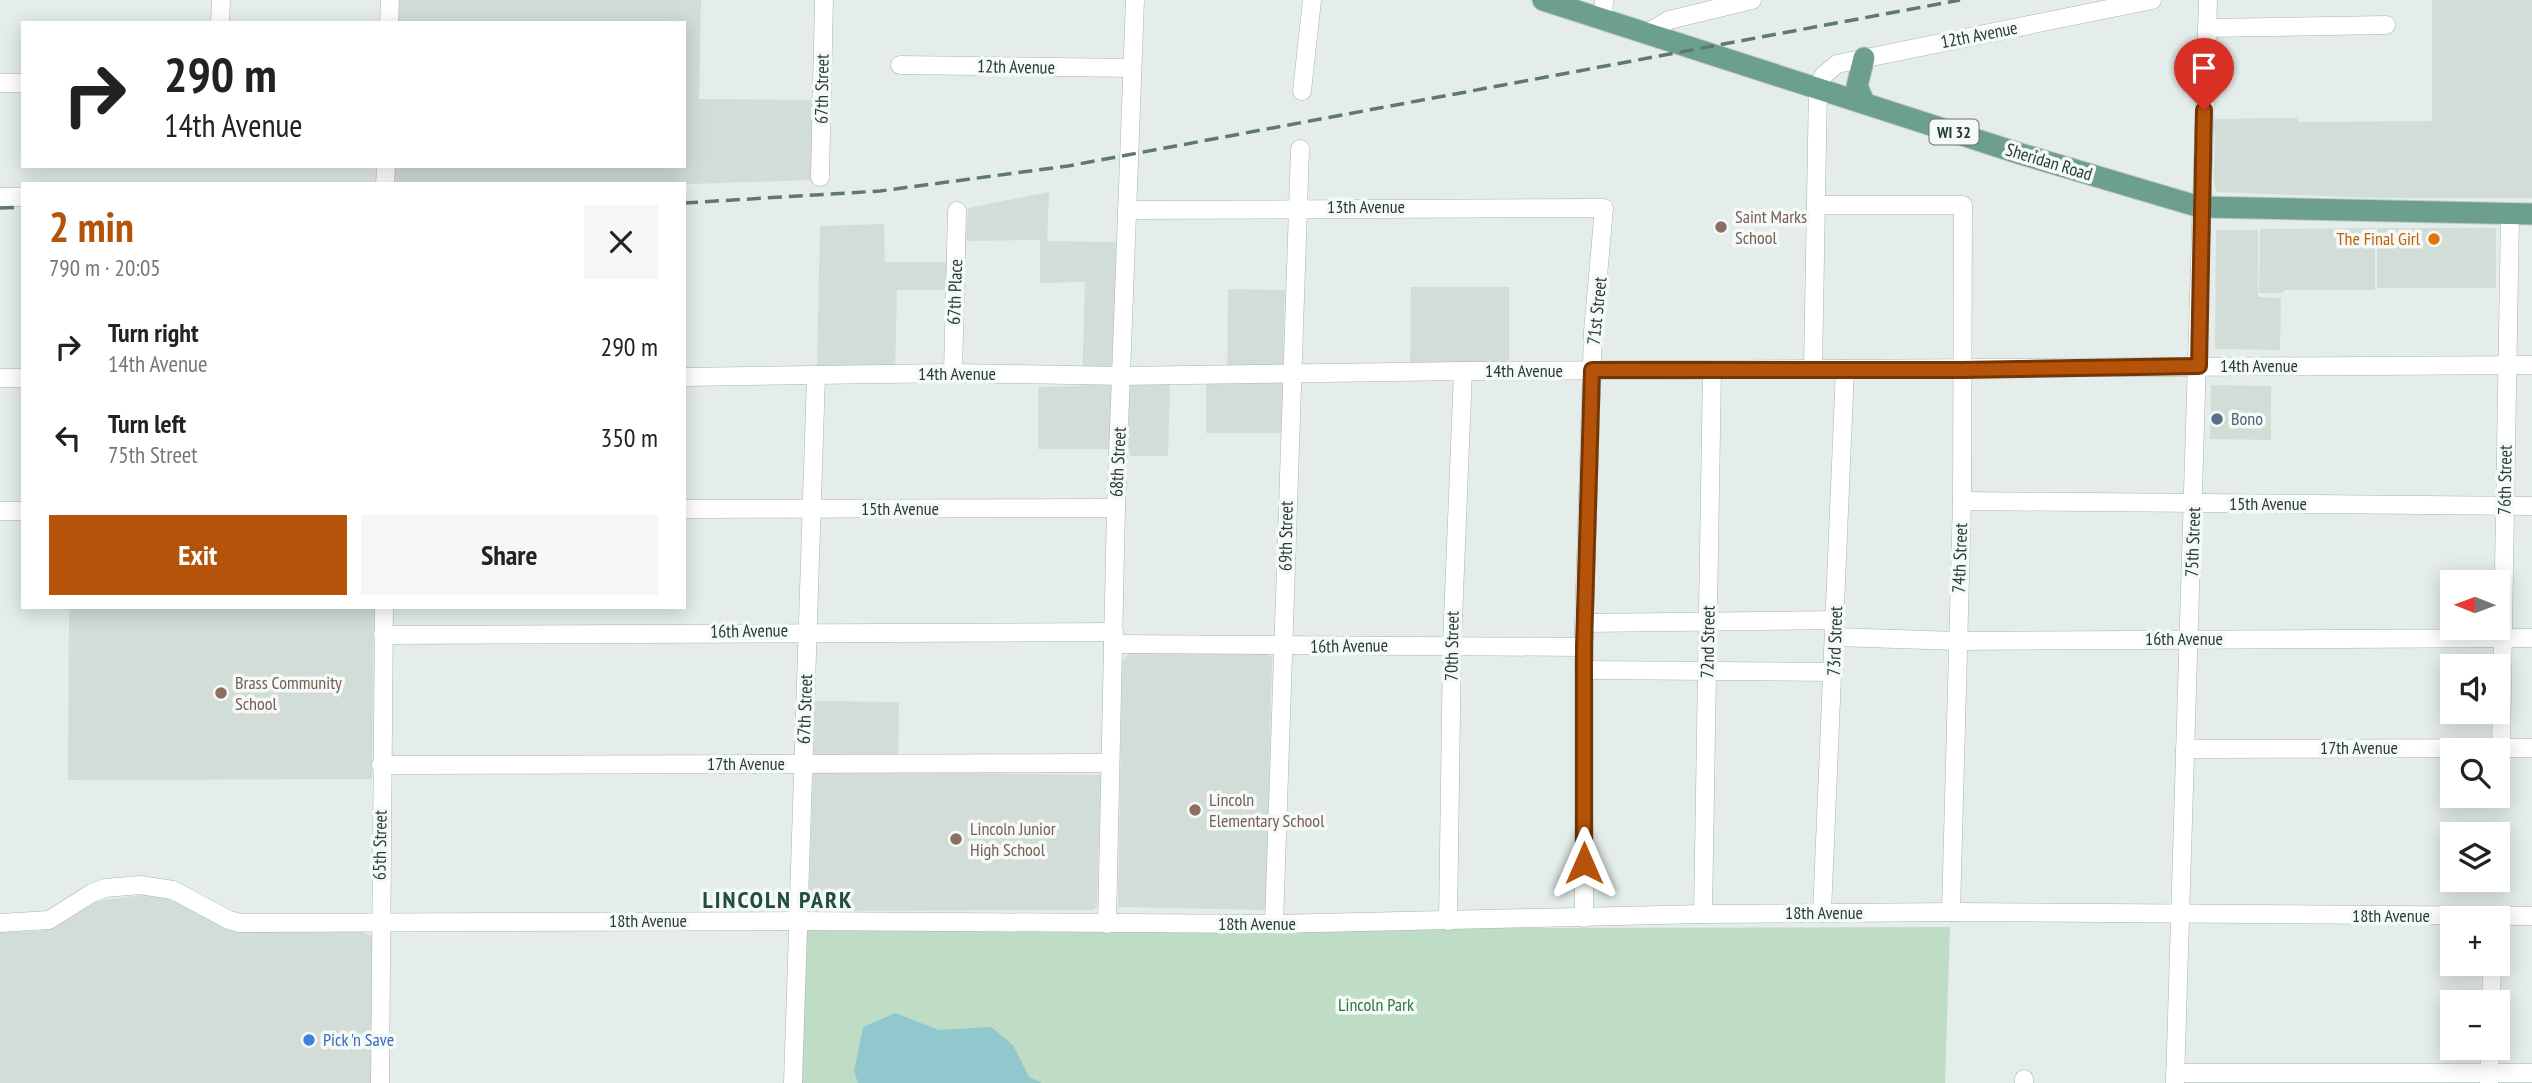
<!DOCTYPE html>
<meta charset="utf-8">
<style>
:root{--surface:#fff;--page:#f6f6f6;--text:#222;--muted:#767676;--accent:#b45309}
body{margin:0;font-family:"PT Sans Narrow",sans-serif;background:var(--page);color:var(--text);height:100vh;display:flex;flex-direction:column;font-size:26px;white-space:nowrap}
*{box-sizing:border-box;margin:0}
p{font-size:23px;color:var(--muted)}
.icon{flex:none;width:38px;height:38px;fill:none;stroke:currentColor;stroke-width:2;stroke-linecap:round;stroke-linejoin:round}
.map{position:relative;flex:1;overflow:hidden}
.side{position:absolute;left:21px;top:182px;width:665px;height:427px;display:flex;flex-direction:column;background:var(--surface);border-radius:0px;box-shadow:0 4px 18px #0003}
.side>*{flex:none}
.banner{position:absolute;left:21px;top:21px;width:665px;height:147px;border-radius:0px;box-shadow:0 4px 18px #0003;background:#fff;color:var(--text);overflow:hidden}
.needle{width:46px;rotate:271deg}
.controls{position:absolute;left:2440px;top:570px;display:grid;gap:14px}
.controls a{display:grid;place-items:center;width:70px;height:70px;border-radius:0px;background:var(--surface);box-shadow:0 4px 18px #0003;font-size:35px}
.pin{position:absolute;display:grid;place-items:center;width:60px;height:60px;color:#fff;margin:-72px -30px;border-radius:50% 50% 50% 0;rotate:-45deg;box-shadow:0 0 7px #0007}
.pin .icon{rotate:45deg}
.me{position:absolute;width:77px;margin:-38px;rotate:0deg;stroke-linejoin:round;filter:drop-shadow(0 0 5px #0008)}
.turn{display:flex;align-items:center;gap:24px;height:147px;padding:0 28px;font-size:32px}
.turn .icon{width:91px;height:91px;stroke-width:2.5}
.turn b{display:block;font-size:49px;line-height:60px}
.round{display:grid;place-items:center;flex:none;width:74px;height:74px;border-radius:0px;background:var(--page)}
.summary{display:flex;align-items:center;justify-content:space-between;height:119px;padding:0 28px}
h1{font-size:42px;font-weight:800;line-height:52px;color:var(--accent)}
.action{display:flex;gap:14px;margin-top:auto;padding:14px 28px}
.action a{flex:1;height:80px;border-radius:0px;background:var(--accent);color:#fff;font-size:28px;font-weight:800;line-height:80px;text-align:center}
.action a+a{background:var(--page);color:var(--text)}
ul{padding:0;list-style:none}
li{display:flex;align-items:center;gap:21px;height:91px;padding:0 28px}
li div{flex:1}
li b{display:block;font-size:26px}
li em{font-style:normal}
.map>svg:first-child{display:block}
</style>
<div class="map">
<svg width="2532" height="1083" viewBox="0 0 2532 1083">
<rect width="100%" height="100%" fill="#e4ede9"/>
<g fill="#d3ddd7">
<path d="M398,0H701L699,99L812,100V180L690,184H393L394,166H684V23H397Z"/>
<path d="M2432,0H2532V198H2376L2217,192L2214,182L2215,131L2210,119L2297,118L2298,122L2432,121Z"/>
<path d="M1049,192L1047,241L1116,242L1115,385L1170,384L1168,456H1130V449H1038V387L1082,386L1085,282L1040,283V240L966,241L968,208Z"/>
<path d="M884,224L885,262H949L948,290H897L895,369L817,370L820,226Z"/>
<path d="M2375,228V290H2284L2283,293H2259L2260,229Z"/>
<rect x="2377" y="228" width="119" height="60"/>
<path d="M2216,230H2258V297L2281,298L2280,350L2215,349Z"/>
<path d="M1411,287H1509V366L1410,367Z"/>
<path d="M1228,289L1285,290L1281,433H1206V383H1227Z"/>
<path d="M2211,385L2271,386V440L2210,439Z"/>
<path d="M69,607H374L372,779L68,780Z"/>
<path d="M1130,653H1265L1272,657L1266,910L1118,907L1122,661Z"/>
<path d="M815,701L899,702L898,772L1101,775L1097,907L1093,910L814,911L809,898Z"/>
<path d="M149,894L192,907L231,929L359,931L372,936L371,995H379V1083H0V932L40,931L67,920L98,901Z"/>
</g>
<path fill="#bfdcc5" d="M1950,927L1945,1083H801L805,930Z"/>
<path fill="#91c8ce" d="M895,1013L939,1030L991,1027L1013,1045L1029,1077L1042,1083H858L854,1071L863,1027Z"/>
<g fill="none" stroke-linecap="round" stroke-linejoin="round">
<defs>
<g id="minor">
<path d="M1603,19L1604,0"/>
<path d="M220,23L221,0"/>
<path d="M389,23L390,0"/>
<path d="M2207,28L2386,25"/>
<path d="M1649,32L1669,20L1752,0"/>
<path d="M900,65L1132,68"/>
<path d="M0,83H23"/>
<path d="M1302,91L1312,0"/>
<path d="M820,177L824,0"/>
<path d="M385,184L386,166"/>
<path d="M0,197H23"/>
<path d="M1816,205H1963L1962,501L1951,912"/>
<path d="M1127,210L1604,208L1593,332L1584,623V918"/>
<path d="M1813,369L1818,87L1824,75L1837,64L2152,0"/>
<path d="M953,373L957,211"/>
<path d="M684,377L953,373L1122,376L1463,371L2532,365"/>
<path d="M0,378H23"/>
<path d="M1962,501L2532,506"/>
<path d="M684,509L1116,508"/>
<path d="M0,511H23"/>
<path d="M1584,623L1836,620"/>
<path d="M383,635L1114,632"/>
<path d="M1835,637L1957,641L2532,638"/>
<path d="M1113,644L1584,647"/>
<path d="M1584,670L1834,672"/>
<path d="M2501,747L2510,214"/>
<path d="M2185,749L2532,748"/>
<path d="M381,765L1110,763"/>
<path d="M1822,913L1845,369"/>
<path d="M1703,914L1712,370"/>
<path d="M1448,921L1452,644L1463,371"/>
<path d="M0,923L49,920L92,893L105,888L140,885L173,890L229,920L240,923L799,921L1274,924L1703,914L1951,912L2532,916"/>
<path d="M1107,924L1116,508L1135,0"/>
<path d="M1274,924L1300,149"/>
<path d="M2491,1003L2492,964"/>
<path d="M2175,1073H2532"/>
<path d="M380,1083L384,607"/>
<path d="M793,1083L816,376"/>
<path d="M2024,1083V1079"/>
<path d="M2175,1083L2208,0"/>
<path d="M2489,1083L2490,1048"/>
</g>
<g id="major">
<path d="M1543,0L2021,154L2200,207L2532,214"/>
<path d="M1864,102L1857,86L1864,58"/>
</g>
</defs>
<use href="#minor" stroke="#a7b5af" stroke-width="19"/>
<use href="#major" stroke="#c2c9c6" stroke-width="23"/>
<use href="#minor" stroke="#fff" stroke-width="18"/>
<use href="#major" stroke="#6c9f8f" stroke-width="21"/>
<g stroke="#607970" stroke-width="3.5" stroke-dasharray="14 7" stroke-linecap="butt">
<path d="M684,203L880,191L1068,166L1960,0"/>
<path d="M0,208L23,207"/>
</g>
</g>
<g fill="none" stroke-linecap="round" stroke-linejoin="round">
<defs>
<path id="route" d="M1584,863V647L1592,370H1962L2199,366L2204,110"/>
</defs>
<use href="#route" stroke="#753606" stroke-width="18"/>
<use href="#route" stroke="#b45309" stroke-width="12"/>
</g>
<g fill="#8d6e63" stroke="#f5f9f7" stroke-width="2.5">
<circle cx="1721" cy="227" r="7"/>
<circle cx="221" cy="693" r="7"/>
<circle cx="1195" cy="810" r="7"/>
<circle cx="956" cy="839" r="7"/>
</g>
<circle fill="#e8710a" stroke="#f5f9f7" stroke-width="2.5" cx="2434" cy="239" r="7"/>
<circle fill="#5c6f8a" stroke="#f5f9f7" stroke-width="2.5" cx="2217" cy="419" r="7"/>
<circle fill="#3f7fe0" stroke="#f5f9f7" stroke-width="2.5" cx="309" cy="1040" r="7"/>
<g text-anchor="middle" stroke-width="7" stroke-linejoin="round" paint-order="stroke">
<rect fill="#f5f9f7" stroke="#63756f" stroke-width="2" x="1929.5" y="119.5" width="49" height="25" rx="5"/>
<g font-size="16" font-weight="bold" fill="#253d35">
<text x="1954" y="138">WI 32</text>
</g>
<g font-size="18" fill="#253d35" stroke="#f5f9f7">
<text transform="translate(1979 35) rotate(-11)" y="6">12th Avenue</text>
<text transform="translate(1016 67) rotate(1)" y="6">12th Avenue</text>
<text transform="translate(822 89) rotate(-89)" y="6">67th Street</text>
<text transform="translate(2049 162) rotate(17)" y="6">Sheridan Road</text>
<text x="1366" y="213">13th Avenue</text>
<text transform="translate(955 292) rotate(-88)" y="6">67th Place</text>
<text transform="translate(1597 311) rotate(-84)" y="6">71st Street</text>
<text x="2259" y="372">14th Avenue</text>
<text x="1524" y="377">14th Avenue</text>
<text x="957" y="380">14th Avenue</text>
<text transform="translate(1118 462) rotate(-87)" y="6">68th Street</text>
<text transform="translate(2505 480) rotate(-89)" y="6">76th Street</text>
<text x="2268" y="510">15th Avenue</text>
<text x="900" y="515">15th Avenue</text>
<text transform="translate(1286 536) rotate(-89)" y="6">69th Street</text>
<text transform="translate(2193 542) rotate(-88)" y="6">75th Street</text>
<text transform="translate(1960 558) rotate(-88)" y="6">74th Street</text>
<text transform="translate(749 631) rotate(-1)" y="6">16th Avenue</text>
<text x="2184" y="645">16th Avenue</text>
<text transform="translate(1835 641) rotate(-88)" y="6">73rd Street</text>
<text transform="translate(1708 642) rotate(-89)" y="6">72nd Street</text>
<text transform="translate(1349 646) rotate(-1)" y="6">16th Avenue</text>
<text transform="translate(1452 646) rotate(-89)" y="6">70th Street</text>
<text transform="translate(805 709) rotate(-88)" y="6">67th Street</text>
<text x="2359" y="754">17th Avenue</text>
<text x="746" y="770">17th Avenue</text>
<text transform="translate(380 845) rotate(-89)" y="6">65th Street</text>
<text x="1824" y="919">18th Avenue</text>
<text x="2391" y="922">18th Avenue</text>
<text x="648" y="927">18th Avenue</text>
<text x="1257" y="930">18th Avenue</text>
</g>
<g font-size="18" fill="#785e54" stroke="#f5f9f7" text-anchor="start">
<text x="1735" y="223">Saint Marks<tspan x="1735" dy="21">School</tspan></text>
<text x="235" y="689">Brass Community<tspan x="235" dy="21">School</tspan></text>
<text x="1209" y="806">Lincoln<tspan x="1209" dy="21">Elementary School</tspan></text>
<text x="970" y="835">Lincoln Junior<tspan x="970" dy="21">High School</tspan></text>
</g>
<g font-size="18" fill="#c56008" stroke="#f5f9f7" text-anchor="end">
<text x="2420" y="245">The Final Girl</text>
</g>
<g font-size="18" fill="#4e5e75" stroke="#f5f9f7" text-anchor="start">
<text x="2231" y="425">Bono</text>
</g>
<g font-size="18" fill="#327246" stroke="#f5f9f7">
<text x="1376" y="1011">Lincoln Park</text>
</g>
<g font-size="18" fill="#366cbe" stroke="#f5f9f7" text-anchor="start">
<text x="323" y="1046">Pick 'n Save</text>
</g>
<g font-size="24" font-weight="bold" letter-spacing="2" fill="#224e41" stroke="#f5f9f7">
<text x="778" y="908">LINCOLN PARK</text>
</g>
</g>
</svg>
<div class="controls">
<a><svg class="needle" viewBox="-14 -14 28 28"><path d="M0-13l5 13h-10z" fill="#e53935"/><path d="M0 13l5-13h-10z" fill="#767676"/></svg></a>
<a><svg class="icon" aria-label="sound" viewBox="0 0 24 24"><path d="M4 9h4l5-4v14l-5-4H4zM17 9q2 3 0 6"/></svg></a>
<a><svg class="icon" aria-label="search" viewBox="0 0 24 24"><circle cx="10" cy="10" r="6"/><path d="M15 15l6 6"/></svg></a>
<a><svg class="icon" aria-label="layers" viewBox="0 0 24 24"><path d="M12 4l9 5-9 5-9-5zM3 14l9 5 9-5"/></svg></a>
<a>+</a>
<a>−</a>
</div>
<div class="pin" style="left:2204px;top:110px;background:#d93025"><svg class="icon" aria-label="arrive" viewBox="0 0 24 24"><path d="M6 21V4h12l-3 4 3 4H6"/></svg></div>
<svg class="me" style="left:1584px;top:863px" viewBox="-20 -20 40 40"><path d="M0-17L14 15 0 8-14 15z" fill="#b45309" stroke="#fff" stroke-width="4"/></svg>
<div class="banner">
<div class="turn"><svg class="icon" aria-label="right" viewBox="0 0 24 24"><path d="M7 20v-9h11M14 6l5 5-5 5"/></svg><div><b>290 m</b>14th Avenue</div></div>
</div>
<section class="side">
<div class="summary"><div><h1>2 min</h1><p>790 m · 20:05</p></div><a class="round"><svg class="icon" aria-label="close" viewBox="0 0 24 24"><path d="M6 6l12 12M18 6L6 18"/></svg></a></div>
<ul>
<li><svg class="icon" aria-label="right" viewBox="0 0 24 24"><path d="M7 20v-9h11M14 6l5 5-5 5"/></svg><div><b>Turn right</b><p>14th Avenue</p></div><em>290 m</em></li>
<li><svg class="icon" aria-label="left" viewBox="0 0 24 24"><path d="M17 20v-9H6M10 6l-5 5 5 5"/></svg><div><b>Turn left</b><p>75th Street</p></div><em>350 m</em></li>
</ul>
<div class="action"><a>Exit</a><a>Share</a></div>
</section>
</div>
